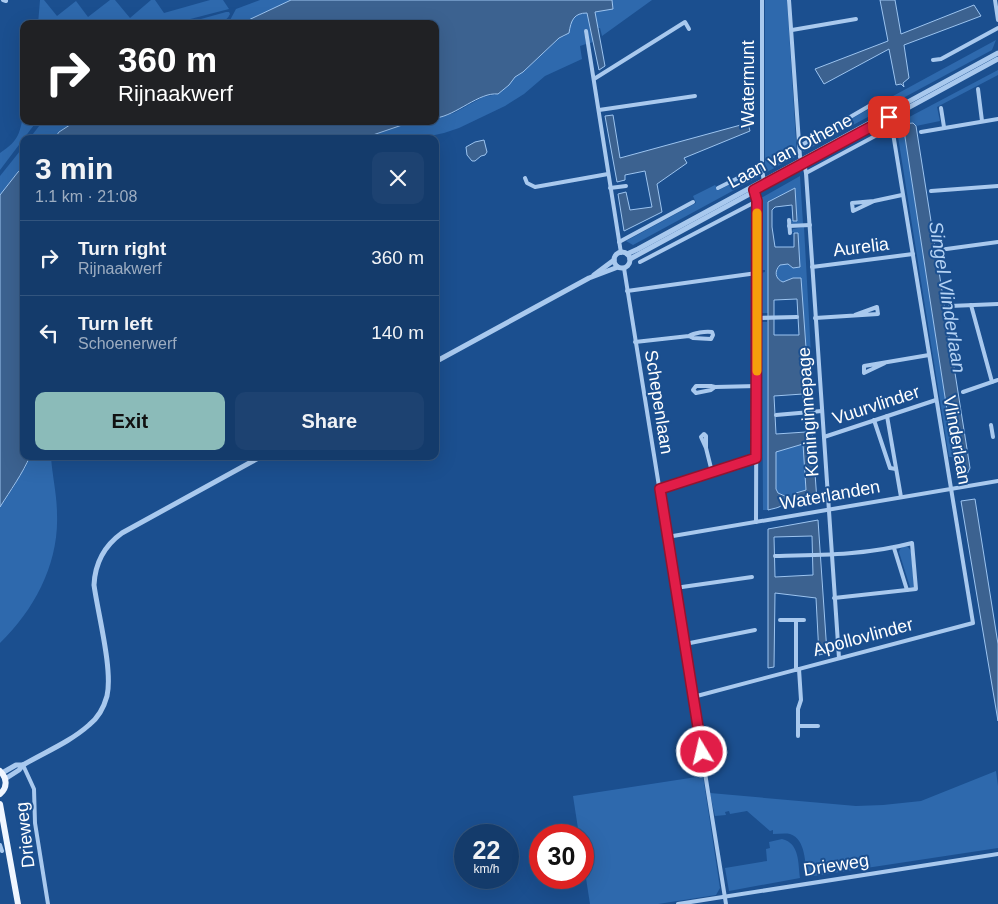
<!DOCTYPE html>
<meta charset="utf-8">
<style>
:root{--surface:#143b6b;--page:#1d4271;--text:#f1f3f6;--muted:#9dadc1;--line:#33557e;--accent:#8bbbb9}
body{margin:0;font-family:Helvetica,sans-serif;background:var(--page);color:var(--text);height:100vh;display:flex;flex-direction:column;font-size:19px;white-space:nowrap}
*{box-sizing:border-box;margin:0}
p{font-size:16px;color:var(--muted)}
.icon{flex:none;width:28px;height:28px;fill:none;stroke:currentColor;stroke-width:2;stroke-linecap:round;stroke-linejoin:round}
.map{position:relative;flex:1;overflow:hidden}
.drawer{position:absolute;left:20px;top:135px;width:419px;height:325px;display:flex;flex-direction:column;background:var(--surface);border-radius:10px;box-shadow:0 5px 20px #0002,0 0 0 1px var(--line)}
.drawer>*{flex:none}
.guide{position:absolute;left:20px;top:20px;width:419px;height:105px;border-radius:10px;box-shadow:0 5px 20px #0002,0 0 0 1px var(--line);background:#202124;color:#fff;overflow:hidden}
.speed{position:absolute;left:454px;top:824px;display:flex;gap:10px;font-size:25px;font-weight:700;text-align:center}
.speed>*{display:grid;place-content:center;width:65px;height:65px;border-radius:50%;background:var(--surface);box-shadow:0 5px 20px #0002,0 0 0 1px var(--line);line-height:1}
.speed small{font-size:12px;font-weight:400}
.speed .limit{border:8px solid #d22;background:#fff;color:#111}
.pin{position:absolute;display:grid;place-items:center;width:42px;height:42px;color:#fff;margin:-21px;border-radius:10px;box-shadow:0 2px 8px #0006}
.me{position:absolute;width:55px;margin:-28px;rotate:351deg;stroke-linejoin:round;filter:drop-shadow(0 0 4px #0008)}
.turn{display:flex;align-items:center;gap:18px;height:105px;padding:0 15px;font-size:22px}
.turn .icon{width:65px;height:65px;stroke-width:2.5}
.turn b{display:block;font-size:35px;line-height:42px}
.round{display:grid;place-items:center;flex:none;width:52px;height:52px;border-radius:10px;background:var(--page)}
.summary{display:flex;align-items:center;justify-content:space-between;height:85px;padding:0 15px}
h1{font-size:30px;font-weight:800;line-height:38px}
.primary-button{display:flex;gap:10px;margin-top:auto;padding:10px 15px}
.primary-button a{flex:1;height:58px;border-radius:10px;background:var(--accent);color:#111;font-size:20px;font-weight:800;line-height:58px;text-align:center}
.primary-button a+a{background:var(--page);color:var(--text)}
ul{padding:0;list-style:none}
li{display:flex;align-items:center;gap:15px;height:75px;padding:0 15px;border-top:1px solid var(--line)}
li div{flex:1}
li b{display:block;font-size:19px}
li em{font-style:normal}
.map>svg:first-child{display:block}
</style>
<div class="map">
<svg width="998" height="904" viewBox="0 0 998 904">
<rect width="100%" height="100%" fill="#1b4f8f"/>
<g fill="#2e69ad">
<path d="M40,0H44L57,16L76,1L88,17L110,0H115L130,18L151,0H155L164,13L210,0H223L229,9L171,24H38Z"/>
<path d="M260,0H291L240,24H226L229,22L236,9Z"/>
<path d="M612,0H652L602,36L600,28H597L595,12L613,9Z"/>
<path d="M765,0H787L797,156L765,173Z"/>
<path d="M226,12H229L230,14C224,29 197,24 183,24Z"/>
<path d="M587,12L594,41L589,44L586,30H584L586,44L580,46L582,59L545,76L524,94L505,106L459,128L444,133L416,139H361L414,121H435V118L454,113L483,97L498,94L509,85L515,77L523,72L559,38L565,36C572,22 570,15 587,12Z"/>
<path d="M996,40L992,50L803,152L801,146L803,145Z"/>
<path d="M998,70V75L937,107L940,121L916,126L913,123L903,124L954,457H949L896,124Z"/>
<path d="M24,110V121H37L0,170V153C20,140 20,132 24,110Z"/>
<path d="M43,121H76L59,132L54,139H29Z"/>
<path d="M24,146V167L18,172L0,195V176Z"/>
<path d="M758,170L760,176L633,245L626,241L696,203L693,196L715,185L719,190Z"/>
<path d="M800,176L803,224H792L791,220L797,221L795,188L768,202V313H762L761,273L765,272V270H762L761,198Z"/>
<path d="M804,227L814,409L811,410L801,278H793L783,282C775,279 774,271 780,265L788,264L793,268L798,233L792,232L793,229Z"/>
<path d="M762,322H767L768,510H763Z"/>
<path d="M803,444L806,490L796,493L798,505L782,507L784,505V495L778,493L776,489V451Z"/>
<path d="M30,456H51C52,475 57,494 57,514C59,563 35,609 0,643V507L15,485L19,475L25,468Z"/>
<path d="M905,546L908,547L911,551L914,588L910,587L899,552L900,549Z"/>
<path d="M996,771L998,786V848L807,877C805,864 806,839 790,834C785,833 779,834 773,834V830L770,831L747,811L730,814L729,811L725,812L726,815L715,816L710,793L856,806L883,805L921,801Z"/>
<path d="M703,776L720,888L716,895L658,904H590L583,859L582,835H579L573,796Z"/>
<path d="M782,839C800,843 798,864 800,878L729,891L725,868L767,861L766,849L770,848L769,842Z"/>
</g>
<g fill="#3c6290" stroke="#9cc4f0" fill-rule="evenodd">
<path d="M291,0H612L613,9L595,12L605,66L599,70L587,13C574,13 571,20 569,33L559,38L523,72L515,77L509,85L498,94C479,92 457,115 436,118L435,24H240Z"/>
<path d="M880,0H895L901,34L974,5L981,16L904,45L909,78L903,83L904,87L901,84L896,85L889,49L824,84L815,69L888,41Z"/>
<path d="M613,115L620,158L748,123L750,131L684,158L687,163L657,184L662,212L624,231L618,194L626,192L630,210L652,207L645,171L625,175V180L617,182L605,116Z"/>
<path d="M76,121H414L361,139H54L59,132Z"/>
<path d="M913,123L916,126L970,468L967,474L957,475L903,124Z"/>
<path d="M484,140L487,152L485,155L481,156L475,161H472L467,155L466,147L475,142Z"/>
<path d="M24,167V456H30C23,473 10,491 0,507V195L18,172Z"/>
<path d="M795,188L797,221H793L792,205L775,207L772,210V227L775,247H794V233H798L800,267L793,268L788,264L780,265C774,271 775,279 783,282L793,278H801L817,501L798,505L796,493L806,490L803,444L776,452V489L778,493L785,496C784,508 779,507 768,510V202ZM797,299L799,335H774V300ZM803,394L806,432L776,434L774,396Z"/>
<path d="M975,499L998,644V721L961,501Z"/>
<path d="M818,520L827,653L819,655L816,598L775,593L774,667L768,668V529ZM812,536L813,575L775,577L774,537Z"/>
</g>
<g fill="none" stroke-linecap="round" stroke-linejoin="round">
<g stroke="#a9c9ee" stroke-width="4">
<path d="M3,0L6,1"/>
<path d="M762,0V168L764,183"/>
<path d="M789,0L800,157L805,168L806,173L839,658"/>
<path d="M995,0L998,20"/>
<path d="M792,30L856,19"/>
<path d="M586,31L621,253"/>
<path d="M933,60L941,59L998,28"/>
<path d="M594,79L685,22L689,29"/>
<path d="M978,89L982,121"/>
<path d="M941,108L944,127"/>
<path d="M599,110L695,96"/>
<path d="M921,132L998,119"/>
<path d="M800,146L883,98"/>
<path d="M806,173L892,127"/>
<path d="M525,178L527,183L535,187L608,174"/>
<path d="M610,188L626,186"/>
<path d="M718,188L758,168H762"/>
<path d="M754,189L757,201L756,522"/>
<path d="M931,191L998,186"/>
<path d="M874,201L853,211L852,203L874,201L902,195"/>
<path d="M789,220L790,233"/>
<path d="M789,226L810,225"/>
<path d="M619,242L693,202"/>
<path d="M939,250L998,242"/>
<path d="M640,262L757,201"/>
<path d="M812,267L913,254"/>
<path d="M624,268L726,904"/>
<path d="M627,291L757,273"/>
<path d="M971,305L992,382"/>
<path d="M950,306L998,304"/>
<path d="M757,318L797,317"/>
<path d="M815,318L878,314L877,307L855,315"/>
<path d="M635,342L689,336C694,333 705,331 712,332L713,335L711,339L693,338L689,336"/>
<path d="M885,363L864,373V366L929,355"/>
<path d="M715,387L711,390L696,393L693,390L696,386H711L715,387L757,386"/>
<path d="M963,392L998,380"/>
<path d="M776,415L822,411"/>
<path d="M887,416L901,497"/>
<path d="M874,420L890,468L896,469"/>
<path d="M991,425L993,437"/>
<path d="M824,437L936,400"/>
<path d="M706,448L701,437L704,434L706,436V448L712,472"/>
<path d="M660,489L756,458"/>
<path d="M667,537L998,481"/>
<path d="M894,548L907,590"/>
<path d="M775,556C821,555 867,555 912,543L916,589L834,598"/>
<path d="M675,588L752,577"/>
<path d="M780,620H804"/>
<path d="M796,620V670"/>
<path d="M685,644L755,630"/>
<path d="M693,697L973,623L892,127L889,116"/>
<path d="M798,726H818"/>
<path d="M798,736V709L801,700L799,669"/>
<path d="M23,765L34,789L35,823L48,904"/>
<path d="M0,845L2,851"/>
<path d="M678,904L998,854"/>
</g>
<g stroke="#a9c9ee" stroke-width="5">
<circle cx="622" cy="260" r="8"/>
<path d="M627,254L638,249L998,53"/>
<path d="M630,259L998,59"/>
<path d="M594,275L614,260"/>
<path d="M435,362L589,278L618,267"/>
<path d="M2,773L16,765H23C45,752 70,742 89,725C98,718 104,707 107,696C113,670 98,614 94,585C95,563 104,546 122,533L262,456"/>
<path d="M5,779L19,770L23,765"/>
</g>
<g stroke="#f0f6ff" stroke-width="6">
<path d="M0,771C7,778 8,787 0,794"/>
<path d="M0,804L18,904"/>
</g>
</g>
<g fill="none" stroke-linecap="round" stroke-linejoin="round">
<defs>
<path id="route" d="M702,752L660,489L756,458L757,201L754,190L889,117"/>
</defs>
<use href="#route" stroke="#92132f" stroke-width="12"/>
<use href="#route" stroke="#e11d48" stroke-width="9"/>
<path stroke="#f59e0b" stroke-width="9" d="M757,213V371"/>
</g>
<g text-anchor="middle" stroke-width="4" stroke-linejoin="round" paint-order="stroke">
<g font-size="18" fill="#fff" stroke="#1b4f8f">
<text transform="translate(748 84) rotate(-90)" y="6">Watermunt</text>
<text transform="translate(790 151) rotate(-28)" y="6">Laan van Othene</text>
<text transform="translate(861 247) rotate(-7)" y="6">Aurelia</text>
<text transform="translate(659 402) rotate(81)" y="6">Schepenlaan</text>
<text transform="translate(876 405) rotate(-18)" y="6">Vuurvlinder</text>
<text transform="translate(808 412) rotate(-94)" y="6">Koninginnepage</text>
<text transform="translate(957 440) rotate(80)" y="6">Vlinderlaan</text>
<text transform="translate(830 495) rotate(-10)" y="6">Waterlanden</text>
<text transform="translate(863 637) rotate(-15)" y="6">Apollovlinder</text>
<text transform="translate(25 835) rotate(-96)" y="6">Drieweg</text>
<text transform="translate(836 865) rotate(-9)" y="6">Drieweg</text>
</g>
<g font-size="19" font-style="italic" fill="#b5d3f5" stroke="#1b4f8f">
<text transform="translate(948 297) rotate(81)" y="7">Singel Vlinderlaan</text>
</g>
</g>
</svg>
<div class="speed"><div>22<small>km/h</small></div><div class="limit">30</div></div>
<div class="pin" style="left:889px;top:117px;background:#d93025"><svg class="icon" aria-label="arrive" viewBox="0 0 24 24"><path d="M6 21V4h12l-3 4 3 4H6"/></svg></div>
<svg class="me" style="left:702px;top:752px" viewBox="-20 -20 40 40"><circle r="17" fill="#e11d48" stroke="#fff" stroke-width="3"/><path d="M0-11L8 9 0 5-8 9z" fill="#fff"/></svg>
<div class="guide">
<div class="turn"><svg class="icon" aria-label="right" viewBox="0 0 24 24"><path d="M7 20v-9h11M14 6l5 5-5 5"/></svg><div><b>360 m</b>Rijnaakwerf</div></div>
</div>
<section class="drawer">
<div class="summary"><div><h1>3 min</h1><p>1.1 km · 21:08</p></div><a class="round"><svg class="icon" aria-label="close" viewBox="0 0 24 24"><path d="M6 6l12 12M18 6L6 18"/></svg></a></div>
<ul>
<li><svg class="icon" aria-label="right" viewBox="0 0 24 24"><path d="M7 20v-9h11M14 6l5 5-5 5"/></svg><div><b>Turn right</b><p>Rijnaakwerf</p></div><em>360 m</em></li>
<li><svg class="icon" aria-label="left" viewBox="0 0 24 24"><path d="M17 20v-9H6M10 6l-5 5 5 5"/></svg><div><b>Turn left</b><p>Schoenerwerf</p></div><em>140 m</em></li>
</ul>
<div class="primary-button"><a>Exit</a><a>Share</a></div>
</section>
</div>
